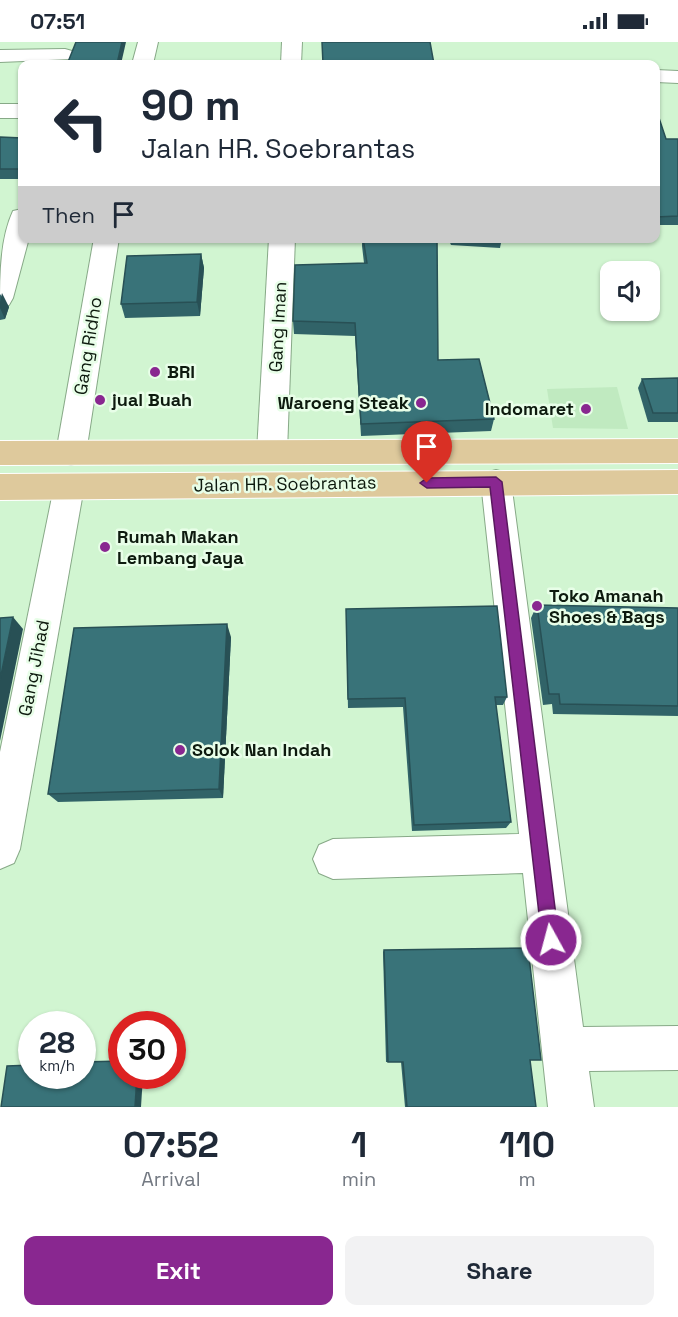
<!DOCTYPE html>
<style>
:root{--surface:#fff;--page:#f2f2f3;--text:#1f2937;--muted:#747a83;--accent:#892790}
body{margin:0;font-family:"Space Grotesk",sans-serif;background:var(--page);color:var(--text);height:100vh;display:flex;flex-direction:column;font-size:22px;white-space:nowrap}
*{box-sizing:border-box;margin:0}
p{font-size:20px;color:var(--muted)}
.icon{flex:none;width:33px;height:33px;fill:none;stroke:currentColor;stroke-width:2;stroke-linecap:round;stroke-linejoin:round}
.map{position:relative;height:1065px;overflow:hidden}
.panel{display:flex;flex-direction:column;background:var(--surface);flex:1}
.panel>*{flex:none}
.hud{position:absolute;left:18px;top:18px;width:642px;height:183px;border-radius:12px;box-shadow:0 2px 4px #0004;background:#fff;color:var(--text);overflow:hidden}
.buttons{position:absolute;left:600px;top:219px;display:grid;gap:12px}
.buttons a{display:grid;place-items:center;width:60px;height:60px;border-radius:12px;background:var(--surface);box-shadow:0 2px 4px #0004;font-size:30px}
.speed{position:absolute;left:18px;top:969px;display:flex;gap:12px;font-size:30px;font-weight:700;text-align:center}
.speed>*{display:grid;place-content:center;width:78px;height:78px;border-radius:50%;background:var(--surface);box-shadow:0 2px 4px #0004;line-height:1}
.speed small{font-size:15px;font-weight:400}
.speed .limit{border:9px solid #d22;background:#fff;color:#111}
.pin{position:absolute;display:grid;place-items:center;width:51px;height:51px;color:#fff;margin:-62px -26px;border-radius:50% 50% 50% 0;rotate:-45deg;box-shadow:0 0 6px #0007}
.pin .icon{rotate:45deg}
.me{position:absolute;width:66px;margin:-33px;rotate:353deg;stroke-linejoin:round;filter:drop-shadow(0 0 4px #0008)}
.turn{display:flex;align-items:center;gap:21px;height:126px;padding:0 24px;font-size:27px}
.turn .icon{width:78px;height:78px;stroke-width:2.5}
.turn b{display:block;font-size:42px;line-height:51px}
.then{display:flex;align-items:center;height:57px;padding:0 24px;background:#0003;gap:12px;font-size:22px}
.eta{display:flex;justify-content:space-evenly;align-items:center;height:102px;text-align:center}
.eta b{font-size:36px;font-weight:800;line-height:42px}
.primary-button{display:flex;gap:12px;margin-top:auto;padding:12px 24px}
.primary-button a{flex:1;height:69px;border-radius:12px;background:var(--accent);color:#fff;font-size:24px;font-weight:800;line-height:69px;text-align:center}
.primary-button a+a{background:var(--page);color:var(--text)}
.status{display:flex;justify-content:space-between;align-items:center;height:42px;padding:0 30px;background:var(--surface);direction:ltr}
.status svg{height:16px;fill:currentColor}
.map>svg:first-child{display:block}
</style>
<div class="status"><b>07:51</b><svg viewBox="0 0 49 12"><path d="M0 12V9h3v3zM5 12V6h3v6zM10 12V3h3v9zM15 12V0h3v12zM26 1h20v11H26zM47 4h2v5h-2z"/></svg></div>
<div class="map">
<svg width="678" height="1065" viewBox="0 0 678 1065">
<rect width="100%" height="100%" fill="#d1f5d1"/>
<path fill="#c0eac0" d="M617,345L628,387L553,386L547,347Z"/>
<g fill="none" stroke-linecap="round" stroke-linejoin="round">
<defs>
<g id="minor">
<path d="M138,0H158L153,22H132Z"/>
<path d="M282,0H302L301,22H281Z"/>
<path d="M65,7L72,9L75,13L72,17L0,20V8Z"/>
<path d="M656,28L678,29V41L656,40Z"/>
<rect x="0" y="62" width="22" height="14"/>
<path d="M22,167V196H29L13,256L9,263L0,265C0,234 0,197 13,169Z"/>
<path d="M94,196H119L86,411L82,419L71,423L60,419L56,411Z"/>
<path d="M269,196H295L287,410L283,418L272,422L261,418L257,410Z"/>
<path d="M496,428L507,431L511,440L583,985L678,984V1028L589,1029L594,1065H548L523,831L333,837L319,831L313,817L319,803L333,797L519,792L481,440L485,431Z"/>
<path d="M69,432L80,436L84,445L20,807L14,821L0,827V710L54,445L58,436Z"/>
</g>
<g id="major">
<path d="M678,397V421L0,423V399Z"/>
<path d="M678,428V452L0,458V432Z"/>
</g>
</defs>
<use href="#minor" stroke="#87a987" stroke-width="2"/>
<use href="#major" stroke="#fff" stroke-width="2"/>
<use href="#minor" fill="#fff" fill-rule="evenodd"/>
<use href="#major" fill="#dec99c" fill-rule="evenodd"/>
</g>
<g fill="#316368">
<path d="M656,67L666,97H678V183H656Z"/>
<path d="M0,95L22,96V137H0Z"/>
<path d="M362,196H437L438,318L494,377L491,389L361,394L355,294L294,292L293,279L364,221L362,204Z"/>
<path d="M448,196H502L500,206L451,203Z"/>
<path d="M201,212L204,226L200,274L125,276L121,262Z"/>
<path d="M0,252L9,265L5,277L0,278Z"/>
<path d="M678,336V380H648L638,346L642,337Z"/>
<path d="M537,563L678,566V674L553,672L552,662L543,663L531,576Z"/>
<path d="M346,577L507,655L503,663H496L511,780L506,786L412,789L403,665L348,666Z"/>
<path d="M231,595L223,756L58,760L48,752Z"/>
<path d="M384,908L530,1018L536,1065H405L401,1020H386L383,910Z"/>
</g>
<g fill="#285055">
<path d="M122,0H126L121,22H117Z"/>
<path d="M201,212L204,226L200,274L197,260Z"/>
<path d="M2,251L9,265L5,277L0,266V260Z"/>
<path d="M13,575L23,587L0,699V638Z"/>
<path d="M227,582L231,595L223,756L219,747Z"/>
<path d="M137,1034H143L141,1065H135Z"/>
</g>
<g fill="#397379" stroke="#285055" stroke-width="1.5">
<path d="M76,0H122L117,22H73L74,20H68Z"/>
<path d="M322,0H430L434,22H323Z"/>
<path d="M656,67L666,97H678V174L656,175Z"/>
<path d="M0,95L22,96V127H0Z"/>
<path d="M363,196H437L438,318L479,317L494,377L361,382L355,281L293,279L295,223L367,221Z"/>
<path d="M201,212L197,260L121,262L127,214Z"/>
<path d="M678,336V371H653L642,337Z"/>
<path d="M537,563L678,566V664L560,662L559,652H549Z"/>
<path d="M497,564L507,655H495L511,780L414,783L405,656L348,657L346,567Z"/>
<path d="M13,575L0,638V576Z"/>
<path d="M227,582L219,747L48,752L74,586Z"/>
<path d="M528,906L541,1018H530L536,1065H407L403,1020H388L384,908Z"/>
<path d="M122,1019V1034H137L135,1065H1L7,1024L32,1023V1034H82V1020Z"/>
</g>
<path fill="#892790" stroke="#59195e" stroke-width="1.5" d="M496,435L502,440L559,898L557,904L551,906L545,904L542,898L490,445L427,446L420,441L427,436Z"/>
<g fill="#892790" stroke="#e8fee8" stroke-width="2">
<circle cx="155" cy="330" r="6"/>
<circle cx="100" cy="358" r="6"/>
<circle cx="421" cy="361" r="6"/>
<circle cx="586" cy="367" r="6"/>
<circle cx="105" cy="505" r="6"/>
<circle cx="537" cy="564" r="6"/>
<circle cx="180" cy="708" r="6"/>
</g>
<g text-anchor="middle" stroke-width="5" stroke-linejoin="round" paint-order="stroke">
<g font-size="18" fill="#0d1a0e" stroke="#e8fee8">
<text transform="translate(278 285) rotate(-87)" y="6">Gang Iman</text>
<text transform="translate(88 304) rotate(-81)" y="6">Gang Ridho</text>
<text transform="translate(285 442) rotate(-1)" y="6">Jalan HR. Soebrantas</text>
<text transform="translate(34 626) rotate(-79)" y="6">Gang Jihad</text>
</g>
<g font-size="18" font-weight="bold" fill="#0d1a0e" stroke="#e8fee8" text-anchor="start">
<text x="167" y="336">BRI</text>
<text x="112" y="364">jual Buah</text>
<text x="409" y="367" text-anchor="end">Waroeng Steak</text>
<text x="574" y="373" text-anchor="end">Indomaret</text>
<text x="117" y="501">Rumah Makan<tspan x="117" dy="21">Lembang Jaya</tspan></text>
<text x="549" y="560">Toko Amanah<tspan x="549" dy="21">Shoes &amp; Bags</tspan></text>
<text x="192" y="714">Solok Nan Indah</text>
</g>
</g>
</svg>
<div class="buttons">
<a><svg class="icon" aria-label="sound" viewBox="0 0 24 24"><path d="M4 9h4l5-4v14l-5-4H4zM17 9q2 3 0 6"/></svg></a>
</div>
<div class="speed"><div>28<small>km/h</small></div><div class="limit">30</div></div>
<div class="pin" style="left:427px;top:441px;background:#d93025"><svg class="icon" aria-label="arrive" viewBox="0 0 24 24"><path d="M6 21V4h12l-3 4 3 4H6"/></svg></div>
<svg class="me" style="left:551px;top:898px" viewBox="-20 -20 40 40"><circle r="17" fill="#892790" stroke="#fff" stroke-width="3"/><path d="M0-11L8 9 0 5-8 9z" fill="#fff"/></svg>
<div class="hud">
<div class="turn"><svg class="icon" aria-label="left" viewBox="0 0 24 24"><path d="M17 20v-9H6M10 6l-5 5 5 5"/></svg><div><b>90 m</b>Jalan HR. Soebrantas</div></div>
<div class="then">Then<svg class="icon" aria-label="arrive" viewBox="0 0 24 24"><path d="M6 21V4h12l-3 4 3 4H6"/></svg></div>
</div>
</div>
<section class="panel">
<div class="eta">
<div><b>07:52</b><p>Arrival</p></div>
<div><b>1</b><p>min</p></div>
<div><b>110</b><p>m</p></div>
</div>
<div class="primary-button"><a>Exit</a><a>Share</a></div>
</section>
